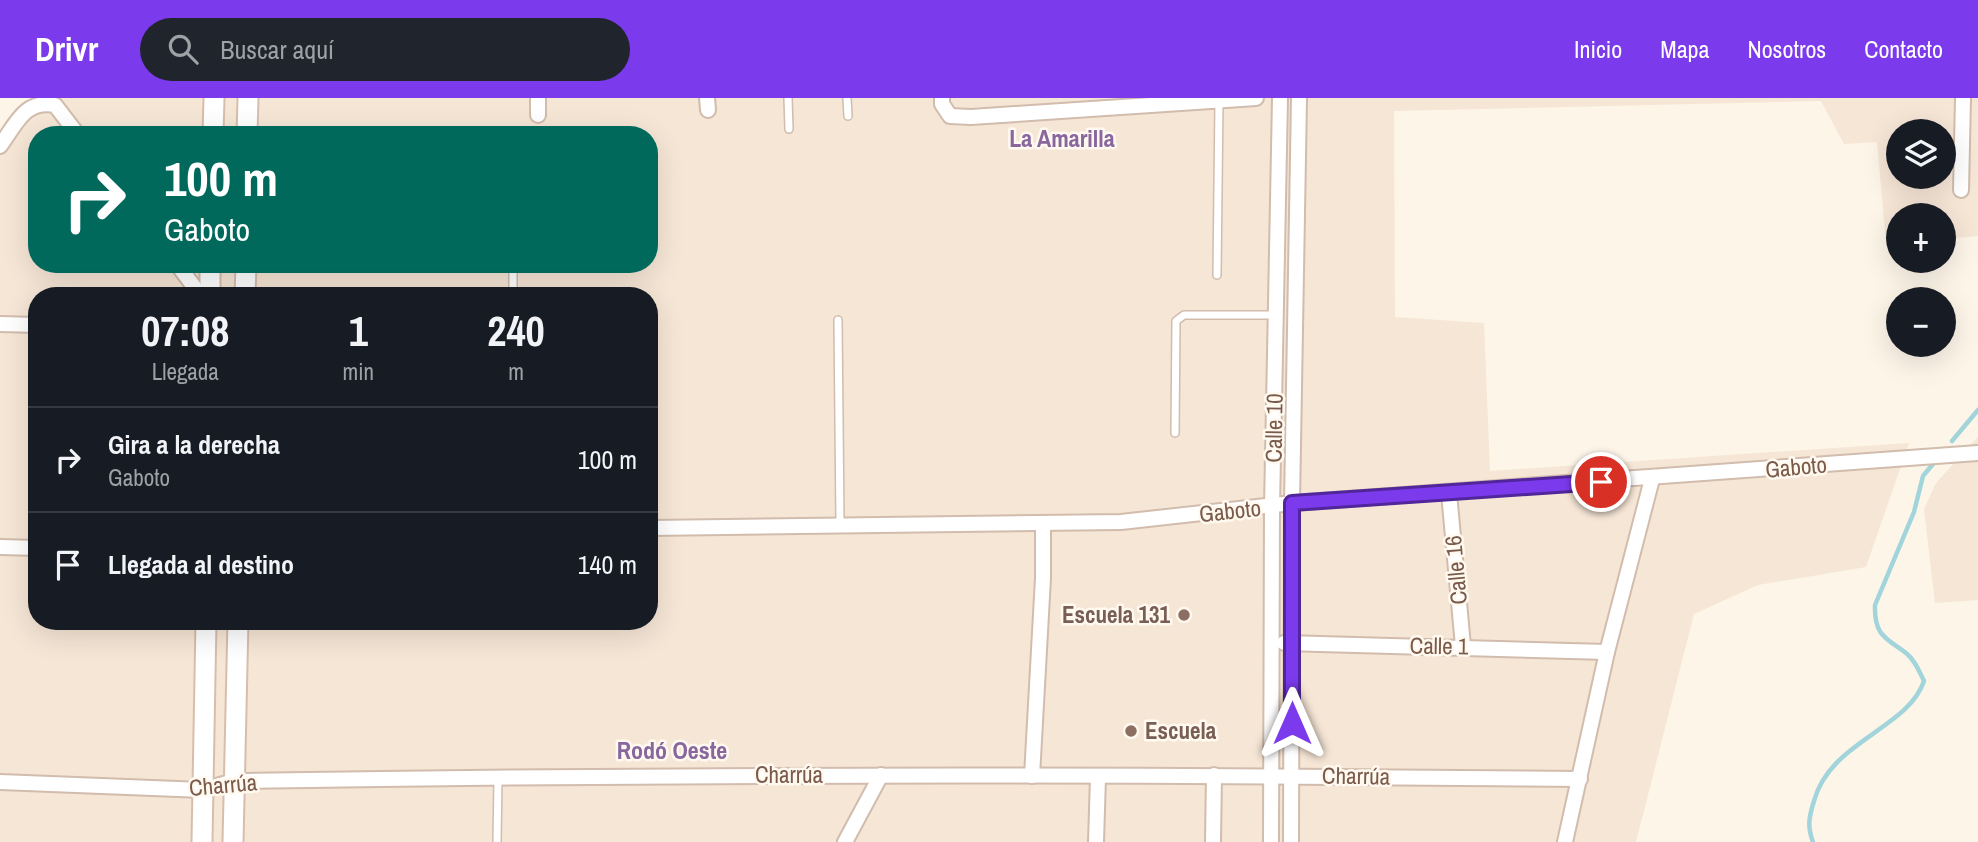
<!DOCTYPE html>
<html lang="es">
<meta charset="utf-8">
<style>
:root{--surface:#171b24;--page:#20242c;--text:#f1f3f6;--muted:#9ea1a6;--line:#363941;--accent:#7c3aed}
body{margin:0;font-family:"Archivo Narrow",sans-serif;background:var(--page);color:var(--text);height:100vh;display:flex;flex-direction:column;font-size:26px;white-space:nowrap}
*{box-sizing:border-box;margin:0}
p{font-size:23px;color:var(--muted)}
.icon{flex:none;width:38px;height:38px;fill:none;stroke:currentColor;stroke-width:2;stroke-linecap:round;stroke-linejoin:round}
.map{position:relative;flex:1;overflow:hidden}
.details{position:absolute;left:28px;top:189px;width:630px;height:343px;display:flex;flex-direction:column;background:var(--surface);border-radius:28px;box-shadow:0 7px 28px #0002}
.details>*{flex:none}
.banner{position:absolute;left:28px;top:28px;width:630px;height:147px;border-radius:28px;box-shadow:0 7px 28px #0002;background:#00695c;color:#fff;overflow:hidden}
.fabs{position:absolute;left:1886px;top:21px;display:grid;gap:14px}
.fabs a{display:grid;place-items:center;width:70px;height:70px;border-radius:50%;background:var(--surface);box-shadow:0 7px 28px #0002;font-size:35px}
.pin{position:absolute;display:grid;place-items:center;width:60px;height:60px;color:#fff;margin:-30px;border:4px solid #fff;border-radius:50%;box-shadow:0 2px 7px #0007}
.me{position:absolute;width:77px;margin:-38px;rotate:0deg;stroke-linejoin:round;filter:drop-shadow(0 0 5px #0008)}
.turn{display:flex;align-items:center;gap:24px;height:147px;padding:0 21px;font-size:32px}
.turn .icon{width:91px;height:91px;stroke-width:2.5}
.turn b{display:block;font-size:49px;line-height:60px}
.eta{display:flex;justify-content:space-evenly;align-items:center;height:119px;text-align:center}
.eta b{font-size:42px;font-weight:700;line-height:49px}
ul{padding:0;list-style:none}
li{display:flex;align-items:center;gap:21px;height:105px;padding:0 21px;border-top:2px solid var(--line)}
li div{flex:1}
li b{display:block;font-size:26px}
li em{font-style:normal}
header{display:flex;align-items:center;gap:42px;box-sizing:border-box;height:98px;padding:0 35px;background:var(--accent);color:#fff}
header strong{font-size:33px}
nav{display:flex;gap:38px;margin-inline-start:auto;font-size:24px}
.search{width:490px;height:63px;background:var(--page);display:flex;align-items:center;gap:18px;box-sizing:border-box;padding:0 24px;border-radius:38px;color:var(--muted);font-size:26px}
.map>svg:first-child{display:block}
</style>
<header>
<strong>Drivr</strong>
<div class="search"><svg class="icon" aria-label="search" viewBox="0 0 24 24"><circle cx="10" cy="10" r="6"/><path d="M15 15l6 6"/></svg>Buscar aquí</div>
<nav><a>Inicio</a><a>Mapa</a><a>Nosotros</a><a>Contacto</a></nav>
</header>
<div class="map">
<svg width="1978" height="744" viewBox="0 0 1978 744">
<rect width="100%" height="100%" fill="#fdf5e8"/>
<g fill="#f6e6d6" fill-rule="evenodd">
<path d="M31,0H1978V138L1944,141V117H1899V144L1886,145L1877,44L1844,46L1821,3L1394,13L1395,219L1484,225L1490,373L1909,345L1866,469L1758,487L1694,516L1636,744H0V38ZM1899,33H1944V79H1899ZM37,37H649V166H37ZM37,198H649V523H37Z"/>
<path d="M1978,339V502L1935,505L1924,411L1936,385Z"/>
</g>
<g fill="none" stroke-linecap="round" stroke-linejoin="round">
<g stroke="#a1d4db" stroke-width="4.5">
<path d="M1952,343L1978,312"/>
<path d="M1813,744C1807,728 1809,719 1814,703C1830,643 1908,631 1924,583C1919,573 1915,562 1906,555C1886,540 1874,538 1875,507L1914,414L1923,378L1933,366"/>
</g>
<defs>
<g id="lane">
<path d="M788,0L789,31"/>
<path d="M847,0L848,18"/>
<path d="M1217,177L1219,3"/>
<path d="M505,198L513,192V166"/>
<path d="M838,222L840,425"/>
<path d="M1175,335L1176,223L1184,217H1275"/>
<path d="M497,744L498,680"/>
</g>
<g id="street">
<path d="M538,0V17"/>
<path d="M707,0L708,12"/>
<path d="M942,0V6L950,18L971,19L1256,0"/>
<path d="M0,48C16,26 25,1 55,7L78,37"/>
<path d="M1961,92L1963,0"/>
<path d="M177,166L201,198"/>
<path d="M0,226L37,227"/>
<path d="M1449,395L1463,548"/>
<path d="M649,430L1121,424L1292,405L1978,355"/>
<path d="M0,449L37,450"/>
<path d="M1284,545L1607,554"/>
<path d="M1032,678L1043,480V425"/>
<path d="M0,684L203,692L234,683C683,676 1131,676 1580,681"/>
<path d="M845,744L881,677"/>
<path d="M1096,744L1098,679"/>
<path d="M1213,744L1214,677"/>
<path d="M1271,744L1272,409L1280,0"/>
<path d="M1291,744L1292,405L1299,0"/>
<path d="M1565,744L1607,554L1652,381"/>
</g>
<g id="secondary">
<path d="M213,37L214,0"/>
<path d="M247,37L248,0"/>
<path d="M210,198V166"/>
<path d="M245,198L246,166"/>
<path d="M202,744L206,523"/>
<path d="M233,744L238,523"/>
</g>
</defs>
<use href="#lane" stroke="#d1bcad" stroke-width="10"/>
<use href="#street" stroke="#d1bcad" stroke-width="18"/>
<use href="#secondary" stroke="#d7beac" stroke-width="23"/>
<use href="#lane" stroke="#fff" stroke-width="7"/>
<use href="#street" stroke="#fff" stroke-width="14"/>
<use href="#secondary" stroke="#fff" stroke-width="19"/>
</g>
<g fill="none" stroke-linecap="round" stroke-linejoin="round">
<defs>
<path id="route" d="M1292,625V405L1601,384"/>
</defs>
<use href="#route" stroke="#51269a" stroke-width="18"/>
<use href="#route" stroke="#7c3aed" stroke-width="12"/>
</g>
<g fill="#8d6e63" stroke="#fff9f0" stroke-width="2.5">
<circle cx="1184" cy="517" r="7"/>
<circle cx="1131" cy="633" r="7"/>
</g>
<g text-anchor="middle" stroke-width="5" stroke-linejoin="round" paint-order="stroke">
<g font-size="23" fill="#7a5a4a" stroke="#fff9f0">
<text transform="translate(1274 330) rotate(-89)" y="8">Calle 10</text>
<text transform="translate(1796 369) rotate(-5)" y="8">Gaboto</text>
<text transform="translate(1230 413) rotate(-6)" y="8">Gaboto</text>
<text transform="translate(1456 472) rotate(-95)" y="8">Calle 16</text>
<text transform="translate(1439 548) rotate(1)" y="8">Calle 1</text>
<text x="789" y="685">Charrúa</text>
<text transform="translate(1356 678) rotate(1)" y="8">Charrúa</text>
<text transform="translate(223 687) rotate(-5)" y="8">Charrúa</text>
</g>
<g font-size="23" font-weight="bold" fill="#785e54" stroke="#fff9f0" text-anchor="end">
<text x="1170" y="525">Escuela 131</text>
<text x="1145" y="641" text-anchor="start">Escuela</text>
</g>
<g font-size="24" font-weight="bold" fill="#89669d" stroke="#fff9f0">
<text x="1062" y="49">La Amarilla</text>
<text x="672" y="661">Rodó Oeste</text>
</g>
</g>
</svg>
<div class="fabs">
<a><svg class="icon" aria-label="layers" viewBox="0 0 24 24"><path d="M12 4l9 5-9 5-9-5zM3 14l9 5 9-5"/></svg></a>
<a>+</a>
<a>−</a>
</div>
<div class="pin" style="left:1601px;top:384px;background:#d93025"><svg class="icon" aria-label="arrive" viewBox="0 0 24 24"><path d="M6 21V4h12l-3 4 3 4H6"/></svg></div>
<svg class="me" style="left:1292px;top:625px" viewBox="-20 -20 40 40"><path d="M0-17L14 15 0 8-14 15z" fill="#7c3aed" stroke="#fff" stroke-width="4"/></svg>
<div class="banner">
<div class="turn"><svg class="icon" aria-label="right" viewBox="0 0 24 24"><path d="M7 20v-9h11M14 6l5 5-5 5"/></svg><div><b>100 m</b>Gaboto</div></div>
</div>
<section class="details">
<div class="eta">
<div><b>07:08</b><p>Llegada</p></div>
<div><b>1</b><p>min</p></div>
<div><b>240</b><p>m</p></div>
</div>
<ul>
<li><svg class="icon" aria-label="right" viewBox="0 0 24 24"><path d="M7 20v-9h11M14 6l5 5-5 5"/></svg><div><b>Gira a la derecha</b><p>Gaboto</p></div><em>100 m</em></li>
<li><svg class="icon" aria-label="arrive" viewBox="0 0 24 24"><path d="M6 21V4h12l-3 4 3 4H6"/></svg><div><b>Llegada al destino</b></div><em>140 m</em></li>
</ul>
</section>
</div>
